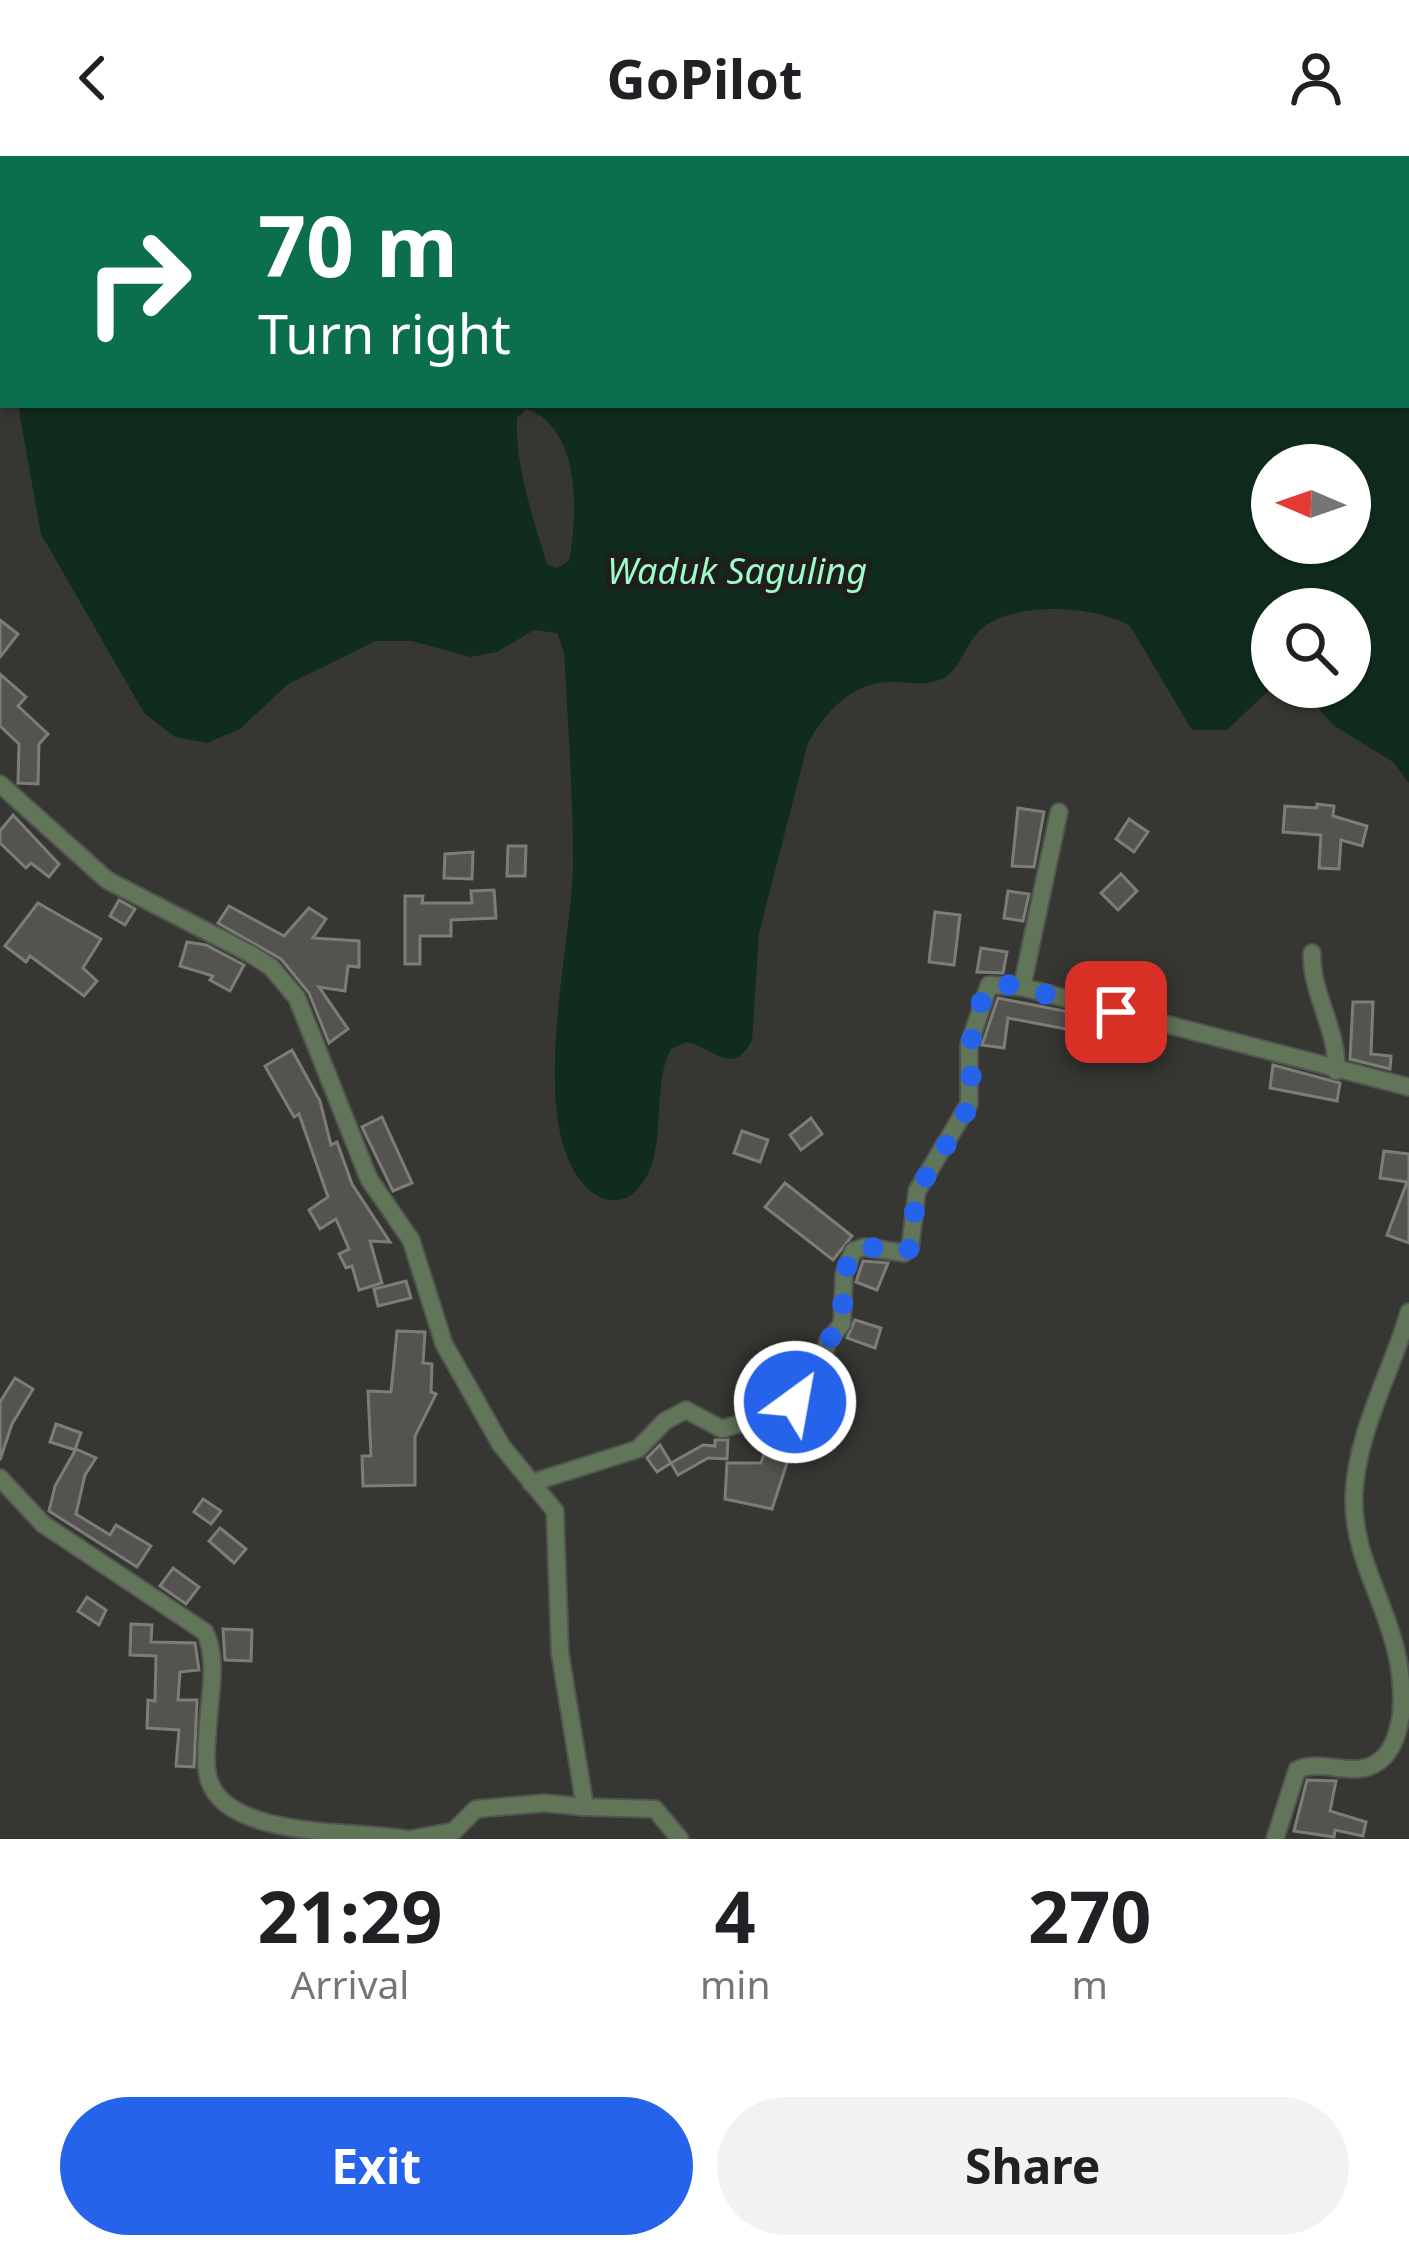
<!DOCTYPE html>
<style>
:root{--surface:#fff;--page:#f2f2f2;--text:#202124;--muted:#757577;--accent:#2563eb}
body{margin:0;font-family:"Noto Sans",sans-serif;background:var(--page);color:var(--text);height:100vh;display:flex;flex-direction:column;font-size:45px;white-space:nowrap}
*{box-sizing:border-box;margin:0}
p{font-size:39px;color:var(--muted)}
.icon{flex:none;width:66px;height:66px;fill:none;stroke:currentColor;stroke-width:2;stroke-linecap:round;stroke-linejoin:round}
.map{position:relative;height:1683px;overflow:hidden}
.panel{display:flex;flex-direction:column;background:var(--surface);flex:1}
.panel>*{flex:none}
.banner{position:absolute;left:0px;top:0px;width:1410px;height:252px;box-shadow:0 3px 9px #0004;background:#0b6e4f;color:#fff;overflow:hidden}
.needle{width:78px;rotate:272deg}
.tools{position:absolute;left:1251px;top:288px;display:grid;gap:24px}
.tools a{display:grid;place-items:center;width:120px;height:120px;border-radius:50%;background:var(--surface);box-shadow:0 3px 9px #0004;font-size:60px}
.pin{position:absolute;display:grid;place-items:center;width:102px;height:102px;color:#fff;margin:-51px;border-radius:24px;box-shadow:0 6px 18px #0006}
.me{position:absolute;width:132px;margin:-66px;rotate:32deg;stroke-linejoin:round;filter:drop-shadow(0 0 9px #0008)}
.turn{display:flex;align-items:center;gap:42px;height:252px;padding:0 60px;font-size:54px}
.turn .icon{width:156px;height:156px;stroke-width:2.5}
.turn b{display:block;font-size:84px;line-height:102px}
.eta{display:flex;justify-content:space-evenly;align-items:center;height:204px;text-align:center}
.eta b{font-size:72px;font-weight:700;line-height:84px}
.button{display:flex;gap:24px;margin-top:auto;padding:24px 60px}
.button a{flex:1;height:138px;border-radius:72px;background:var(--accent);color:#fff;font-size:48px;font-weight:700;line-height:138px;text-align:center}
.button a+a{background:var(--page);color:var(--text)}
header{display:flex;justify-content:space-between;align-items:center;height:156px;padding:0 60px;background:var(--surface);font-size:54px;font-weight:700}
.map>svg:first-child{display:block}
</style>
<header><svg class="icon" aria-label="back" viewBox="0 0 24 24"><path d="M15 5l-7 7 7 7"/></svg>GoPilot<svg class="icon" aria-label="person" viewBox="0 0 24 24"><circle cx="12" cy="8" r="4"/><path d="M4 21q1-7 8-7t8 7"/></svg></header>
<div class="map">
<svg width="1409" height="1683" viewBox="0 0 1409 1683">
<rect width="100%" height="100%" fill="#363733"/>
<g fill="#102c1d" fill-rule="evenodd">
<path d="M0,0H759L3,3V206Z"/>
<path d="M1379,0H1409V627L1393,606L1333,569L1307,539L1294,533L1268,535L1227,574H1192L1130,470C1095,449 1010,444 979,475C964,490 960,517 939,524C926,530 908,526 893,526C853,525 826,555 808,587L759,777L752,884C733,922 714,892 687,886L671,893C648,936 673,1007 631,1039C622,1046 608,1046 598,1040C518,991 574,785 573,706C573,637 568,566 564,496L557,477L534,474L497,496L471,501L412,485H376L288,528L240,573L207,587L175,581L144,557L41,378L18,249H1407V3ZM526,253C581,270 578,359 569,405L557,412L547,408C533,362 515,310 517,262ZM1350,309V387H1272V309ZM1350,453V531H1272V453Z"/>
</g>
<g fill="#54534f" stroke="#7d7d78" stroke-width="3">
<path d="M0,464L18,478L0,501Z"/>
<path d="M0,518L26,541L18,550L48,578L39,588L38,628L18,627L19,588L0,570Z"/>
<path d="M1317,648L1334,650L1333,660L1367,670L1362,690L1341,684L1339,713L1319,712L1321,679L1283,676L1285,650L1317,652Z"/>
<path d="M1018,652L1044,656L1034,711L1012,710Z"/>
<path d="M13,659L59,708L49,721L31,707L26,712L0,687V675Z"/>
<path d="M1129,663L1148,676L1134,696L1116,683Z"/>
<path d="M508,690H526L525,720H507Z"/>
<path d="M473,696L472,723L444,722L445,698Z"/>
<path d="M1121,718L1137,735L1118,754L1101,737Z"/>
<path d="M494,734L496,762L451,764V780H420V808H405V740H423L422,747H472L471,735Z"/>
<path d="M1008,735L1029,738L1023,765L1004,762Z"/>
<path d="M119,744L135,753L125,769L110,760Z"/>
<path d="M38,747L101,783L83,812L97,825L84,840L30,800L26,806L5,790Z"/>
<path d="M229,750L284,780L309,752L326,763L313,782L359,785V811L348,810L345,835L319,831L348,873L329,887L309,837L281,803L218,767Z"/>
<path d="M935,756L960,759L954,809L929,806Z"/>
<path d="M187,786L206,789L244,809L230,835L210,824L213,820L180,810Z"/>
<path d="M981,792L1007,796L1003,817L977,816Z"/>
<path d="M998,842L1074,857L1071,874L1008,862L1004,892L982,889Z"/>
<path d="M1353,846H1373L1371,898L1391,900L1390,913L1350,903Z"/>
<path d="M292,894L320,945L331,989L337,986L352,1028L390,1086L370,1085L382,1127L359,1134L352,1110L346,1112L339,1098L349,1093L336,1063L320,1073L309,1054L328,1041L299,958L294,961L265,910Z"/>
<path d="M1273,909L1340,927L1337,945L1270,932Z"/>
<path d="M382,961L412,1027L393,1035L362,971Z"/>
<path d="M811,962L822,978L801,994L790,979Z"/>
<path d="M742,975L768,984L760,1006L734,997Z"/>
<path d="M1384,995L1409,998V1087L1387,1079L1407,1026L1380,1022Z"/>
<path d="M785,1027L852,1080L833,1104L765,1051Z"/>
<path d="M863,1105L888,1107L877,1134L856,1126Z"/>
<path d="M406,1125L411,1142L378,1150L374,1133Z"/>
<path d="M855,1164L881,1172L875,1192L847,1182Z"/>
<path d="M397,1175L425,1176L423,1207L432,1208L431,1236L436,1238L415,1280V1329L363,1330L362,1300H371L368,1235L391,1236Z"/>
<path d="M15,1222L33,1233L12,1268L0,1304V1246Z"/>
<path d="M56,1268L81,1277L75,1294L50,1286Z"/>
<path d="M715,1284H728L727,1303L708,1302L678,1319L671,1307L703,1289L715,1290Z"/>
<path d="M660,1289L671,1307L657,1316L647,1302Z"/>
<path d="M766,1292L789,1301L772,1353L725,1343L727,1307H761Z"/>
<path d="M76,1293L96,1302L85,1319L76,1358L110,1379L116,1369L151,1390L137,1411L49,1355L55,1330Z"/>
<path d="M203,1343L221,1355L211,1368L194,1356Z"/>
<path d="M220,1372L246,1393L234,1407L209,1385Z"/>
<path d="M173,1412L199,1431L186,1448L160,1430Z"/>
<path d="M87,1441L106,1454L99,1469L78,1455Z"/>
<path d="M131,1468L152,1469L151,1486L195,1487L199,1514L180,1516L178,1544H197L194,1611L176,1610L179,1574L147,1572L148,1544L155,1545L156,1500L130,1499Z"/>
<path d="M223,1473L252,1474L251,1505L225,1504Z"/>
<path d="M1307,1624L1336,1625L1330,1655L1366,1666L1363,1680L1335,1674L1334,1681L1294,1675Z"/>
</g>
<g fill="none" stroke-linecap="round" stroke-linejoin="round">
<defs>
<g id="minor">
<path d="M0,628L107,724L249,797L271,811L297,842L369,1023L411,1084L444,1188L501,1289L555,1355L560,1497L585,1651L655,1653L680,1683"/>
<path d="M1312,797C1311,839 1338,872 1336,915"/>
<path d="M1022,831L1059,656"/>
<path d="M0,1322L43,1368L205,1476C218,1503 210,1538 208,1568C207,1586 204,1607 209,1624C227,1683 356,1674 406,1683"/>
<path d="M531,1327L638,1293L665,1265L686,1254L722,1273L783,1254L817,1220L828,1185L842,1168L844,1118L853,1095L864,1091L904,1097L910,1092L917,1035L969,948V889L989,829L1022,831L1409,931"/>
<path d="M411,1683L454,1675L476,1653L544,1647L585,1651"/>
<path d="M1275,1683L1297,1614C1326,1601 1358,1627 1384,1601C1395,1589 1398,1575 1401,1560C1409,1468 1352,1419 1354,1340C1356,1277 1392,1215 1409,1156"/>
</g>
</defs>
<use href="#minor" stroke="#535451" stroke-width="20"/>
<use href="#minor" stroke="#617659" stroke-width="16"/>
</g>
<g fill="none" stroke-linecap="round" stroke-linejoin="round">
<path stroke="#2563eb" stroke-width="21" stroke-dasharray="0 37.8" d="M795,1246L818,1220L828,1185L842,1168L844,1118L853,1095L864,1090L904,1097L910,1092L917,1035L964,961L973,933L968,897L984,835L1006,828L1116,856"/>
</g>
<g text-anchor="middle" stroke-width="12" stroke-linejoin="round" paint-order="stroke">
<g font-size="36" font-style="italic" fill="#a0fac7" stroke="#1e1e1c">
<text x="737" y="428">Waduk Saguling</text>
</g>
</g>
</svg>
<div class="tools">
<a><svg class="needle" viewBox="-14 -14 28 28"><path d="M0-13l5 13h-10z" fill="#e53935"/><path d="M0 13l5-13h-10z" fill="#757577"/></svg></a>
<a><svg class="icon" aria-label="search" viewBox="0 0 24 24"><circle cx="10" cy="10" r="6"/><path d="M15 15l6 6"/></svg></a>
</div>
<div class="pin" style="left:1116px;top:856px;background:#d93025"><svg class="icon" aria-label="arrive" viewBox="0 0 24 24"><path d="M6 21V4h12l-3 4 3 4H6"/></svg></div>
<svg class="me" style="left:795px;top:1246px" viewBox="-20 -20 40 40"><circle r="17" fill="#2563eb" stroke="#fff" stroke-width="3"/><path d="M0-11L8 9 0 5-8 9z" fill="#fff"/></svg>
<div class="banner">
<div class="turn"><svg class="icon" aria-label="right" viewBox="0 0 24 24"><path d="M7 20v-9h11M14 6l5 5-5 5"/></svg><div><b>70 m</b>Turn right</div></div>
</div>
</div>
<section class="panel">
<div class="eta">
<div><b>21:29</b><p>Arrival</p></div>
<div><b>4</b><p>min</p></div>
<div><b>270</b><p>m</p></div>
</div>
<div class="button"><a>Exit</a><a>Share</a></div>
</section>
